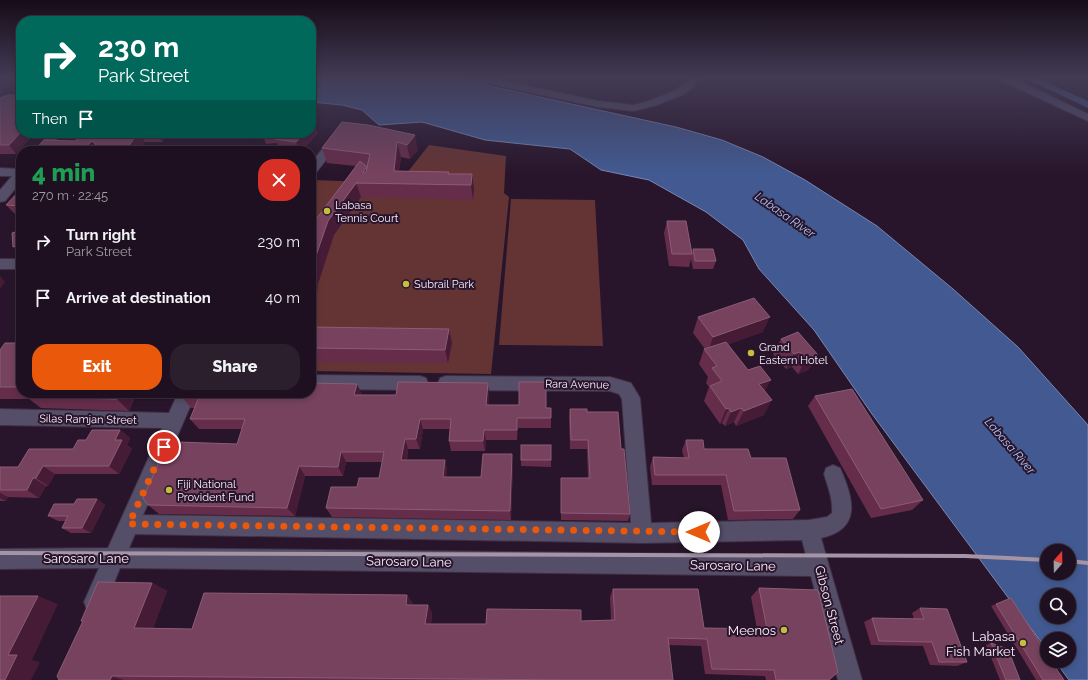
<!DOCTYPE html>
<meta charset="utf-8">
<style>
:root{--surface:#1e1020;--page:#2b1e2d;--text:#f1f3f6;--muted:#a19da5;--line:#3c303e;--accent:#ea580c}
body{margin:0;font-family:Raleway,sans-serif;background:var(--page);color:var(--text);height:100vh;display:flex;flex-direction:column;font-size:15px;white-space:nowrap}
*{box-sizing:border-box;margin:0}
p{font-size:13px;color:var(--muted)}
.icon{flex:none;width:22px;height:22px;fill:none;stroke:currentColor;stroke-width:2;stroke-linecap:round;stroke-linejoin:round}
.map{position:relative;flex:1;overflow:hidden}
.sheet{position:absolute;left:16px;top:146px;width:300px;height:252px;display:flex;flex-direction:column;background:var(--surface);border-radius:16px;box-shadow:0 2px 6px #0003,0 0 0 1px var(--line)}
.sheet>*{flex:none}
.banner{position:absolute;left:16px;top:16px;width:300px;height:122px;border-radius:16px;box-shadow:0 2px 6px #0003,0 0 0 1px var(--line);background:#00695c;color:#fff;overflow:hidden}
.needle{width:26px;rotate:20deg}
.tools{position:absolute;left:1040px;top:544px;display:grid;gap:8px}
.tools a{display:grid;place-items:center;width:36px;height:36px;border-radius:50%;background:var(--surface);box-shadow:0 2px 6px #0003,0 0 0 1px var(--line);font-size:20px}
.pin{position:absolute;display:grid;place-items:center;width:34px;height:34px;color:#fff;margin:-17px;border:2px solid #fff;border-radius:50%;box-shadow:0 1px 4px #0007}
.me{position:absolute;width:44px;margin:-22px;rotate:270deg;stroke-linejoin:round;filter:drop-shadow(0 0 3px #0008)}
.turn{display:flex;align-items:center;gap:14px;height:84px;padding:0 16px;font-size:18px}
.turn .icon{width:52px;height:52px;stroke-width:2.5}
.turn b{display:block;font-size:28px;line-height:34px}
.then{display:flex;align-items:center;height:38px;padding:0 16px;background:#0003;gap:8px;font-size:15px}
.round{display:grid;place-items:center;flex:none;width:42px;height:42px;border-radius:16px;background:var(--page)}
.overview{display:flex;align-items:center;justify-content:space-between;height:68px;padding:0 16px}
h1{font-size:24px;font-weight:800;line-height:30px;color:#1e9e55}
.primary-button{display:flex;gap:8px;margin-top:auto;padding:8px 16px}
.primary-button a{flex:1;height:46px;border-radius:16px;background:var(--accent);color:#fff;font-size:16px;font-weight:800;line-height:46px;text-align:center}
.primary-button a+a{background:var(--page);color:var(--text)}
ul{padding:0;list-style:none}
li{display:flex;align-items:center;gap:12px;height:56px;padding:0 16px}
li div{flex:1}
li b{display:block;font-size:15px}
li em{font-style:normal}
.map>svg:first-child{display:block}
</style>
<div class="map">
<svg width="1088" height="680" viewBox="0 0 1088 680">
<rect width="100%" height="100%" fill="#28152b"/>
<g fill="#643434">
<path d="M429,145L506,156L504,193L509,197L491,374L311,371V182L312,180L399,183Z"/>
<path d="M511,199L595,200L603,346L499,345Z"/>
</g>
<path fill="#425a91" stroke="#7a86b1" fill-rule="evenodd" d="M311,78H463L494,87L676,127L722,140L763,157L805,180L877,226L953,289L1018,347L1088,425V680H1069L1055,661H1069V639H1047V650L872,414L814,330L759,269L743,240L706,212L649,180L601,170L570,149L485,140L422,122L379,125L362,110L342,105L311,102ZM1047,551H1069V573H1047ZM1047,595H1069V617H1047Z"/>
<g fill="none" stroke-linecap="round" stroke-linejoin="round">
<path fill="#425a91" fill-rule="evenodd" d="M1025,78H1037L1088,101V108Z"/>
<defs>
<g id="minor">
<path d="M471,78H492L598,101L634,105L649,101L676,90L685,83L688,78H698L694,87L684,94L657,105L634,111L598,107L476,81Z"/>
<path d="M999,78H1013L1088,114V121L1000,80Z"/>
<path d="M50,133H62L47,151H35Z"/>
<path d="M337,134L341,136L343,138L315,174L311,175V163L333,136Z"/>
<path d="M0,168L21,169V182L5,201L0,202V190L12,176H0Z"/>
<rect x="0" y="259" width="21" height="10"/>
<path d="M311,375L420,376L426,378L428,383L426,388L420,390L311,389Z"/>
<path d="M446,376L610,377L631,383L640,398L651,523L809,520L827,517L832,513C833,499 828,487 824,474L826,468L833,465L840,468C853,497 863,529 821,538L862,680H838L811,576L120,568L103,610L95,613L87,610L84,602L99,568L0,569V549L108,548L162,428L0,425V409L169,413L178,393H196L143,515L631,523L622,399L619,394L610,391L446,390L440,388L438,383L440,378ZM135,534L642,543L802,540L806,555L129,548Z"/>
</g>
</defs>
<use href="#minor" stroke="#412f44" stroke-width="2"/>
<use href="#minor" fill="#544e68" fill-rule="evenodd"/>
<g stroke="#a494a6" stroke-width="4">
<path d="M0,553L965,556L1047,560"/>
<path d="M1069,561L1088,563"/>
</g>
</g>
<g fill="#652d4a" fill-rule="evenodd">
<path d="M0,98L16,154H0Z"/>
<path d="M368,125L418,150L410,159L401,157L399,171L449,172V174H472L474,189L473,200L361,197L334,235L318,284L315,318H311V319V222H314L356,166L327,163L322,148ZM367,168L366,172H363Z"/>
<path d="M82,133H168L162,142H145L34,151L75,141Z"/>
<path d="M262,133H318L302,151H288L280,150L277,143L266,144Z"/>
<path d="M21,189V216L16,215L6,205Z"/>
<path d="M667,221L692,253L693,249L716,261L713,269H693L691,259L689,267L669,266L664,233Z"/>
<path d="M698,317L763,332L728,344L765,392L764,415L736,426L734,422L725,426L722,423L720,424L704,401L709,387L706,383L708,377L699,364L704,349H705L693,333Z"/>
<path d="M311,327L452,343L448,363L311,362Z"/>
<path d="M781,339L818,355L808,370L798,374L792,367L786,369L773,354Z"/>
<path d="M21,343V393H137L129,411L41,408L29,399H0V350Z"/>
<path d="M362,394L361,395H396L489,394L488,405L551,408V428H518L517,440H486L485,451H451L449,441L450,429H423L420,449H408L407,460H445L447,470L446,477H481L513,464L511,520L332,517L326,508L357,487L379,478L382,462H346L343,476H305L295,516L159,514L148,505L173,453L237,444L242,429H199L190,419L195,408H191L182,397Z"/>
<path d="M815,396L923,500L912,510L871,518L808,406Z"/>
<path d="M570,409L587,412L621,449L630,514L628,521L561,520V478H588L587,449H570L569,418Z"/>
<path d="M120,430L130,438L127,445L132,449L119,474H55L48,486H46L39,498L8,497L6,501H0V467H18L73,449L86,440Z"/>
<path d="M686,440L704,449L751,458L800,510L793,519L728,520L721,485H652L650,467L653,457L684,458L682,450Z"/>
<path d="M551,445V467L521,466V460Z"/>
<path d="M97,499L105,505L91,533H71L62,528L66,521H58L48,516L74,504Z"/>
<path d="M152,583L167,591L153,628L192,629L413,603L412,605H428L432,613L431,624H486L581,621L611,620L610,597L613,589L704,628L757,629L751,597L759,588L829,680H766L765,676L705,674L701,646L669,645L673,680H59L83,622L81,621Z"/>
<path d="M996,604L1064,680H1036L991,606Z"/>
<path d="M920,608L967,662L957,666L930,665L923,646L871,645L864,622L872,618L914,619L912,613Z"/>
<path d="M991,643L1020,680H1000L986,645Z"/>
</g>
<g fill="#461b36">
<path d="M0,78H16L2,90L3,92L0,94Z"/>
<path d="M314,122L318,133L302,151H300L296,142L304,133H311V125Z"/>
<path d="M21,132V133H36L16,154L9,145Z"/>
<path d="M138,133H139L145,142L139,151H125Z"/>
<path d="M157,133H168L162,142Z"/>
<path d="M415,135L418,150L410,159L407,145Z"/>
<path d="M92,141L99,151H81Z"/>
<path d="M397,142L401,157L397,184L394,171Z"/>
<path d="M472,174L474,189L473,200L471,185Z"/>
<path d="M357,182L356,183L361,197L334,235L318,284L315,318L311,310V270L328,221Z"/>
<path d="M21,244V255L13,247Z"/>
<path d="M0,276L5,282L0,289Z"/>
<path d="M770,317L763,332L708,352L713,337Z"/>
<path d="M449,329L452,343L448,363L445,350Z"/>
<path d="M800,352L792,367L786,369L794,354Z"/>
<path d="M818,355L808,370L798,374L806,359Z"/>
<path d="M771,380L763,395L759,384Z"/>
<path d="M488,383L489,394L488,415L486,405Z"/>
<path d="M357,384L362,394L359,405L354,395Z"/>
<path d="M120,393H137L129,411L117,399Z"/>
<path d="M772,400L764,415L736,426L744,411Z"/>
<path d="M729,408L722,423L720,424L726,409Z"/>
<path d="M741,408L734,422L725,426L731,412Z"/>
<path d="M517,418L518,428L517,440Z"/>
<path d="M420,419L423,429L420,449L416,439Z"/>
<path d="M120,430L130,438L127,445L132,449L119,474L109,466L115,440Z"/>
<path d="M484,430L486,440L485,451L483,441Z"/>
<path d="M405,439L408,449L405,469L401,460Z"/>
<path d="M341,452L346,462L343,476L338,467Z"/>
<path d="M512,454L513,464L511,520L510,511Z"/>
<path d="M445,460L447,470L445,486L443,477Z"/>
<path d="M43,466L55,474L48,486L36,478Z"/>
<path d="M299,466L305,476L295,516L287,508Z"/>
<path d="M33,478L46,486L39,498L27,490Z"/>
<path d="M0,493L8,497L6,501L0,498Z"/>
<path d="M97,499L105,505L91,533L82,528Z"/>
<path d="M152,583L167,591L151,635L134,628Z"/>
<path d="M407,595L413,603L411,613L406,605Z"/>
<path d="M38,596L58,604L32,660L40,662L31,680H5L8,655Z"/>
<path d="M428,605L432,613L430,631L425,624Z"/>
<path d="M112,676L124,680H110Z"/>
</g>
<g fill="#76425e" stroke="#8b5d77" fill-rule="evenodd">
<path d="M21,92V132L9,145H0V98L8,95H14L16,93Z"/>
<path d="M311,121L314,122L311,125Z"/>
<path d="M342,122L368,125L415,135L407,145L397,142L394,171L449,172L448,174H472L471,185L356,183L357,182L328,221L311,270V273V222H314L360,161L367,167L370,154L322,148ZM367,167L366,172H363Z"/>
<path d="M82,133H138L125,151H92L96,144L92,141L81,151H34L44,140L75,141Z"/>
<path d="M280,133H304L296,142L275,139Z"/>
<path d="M21,189V206L6,205Z"/>
<path d="M667,221H686L692,254H672Z"/>
<path d="M21,230V244L13,247L12,233Z"/>
<path d="M693,249H713L716,261H695Z"/>
<path d="M754,298L770,317L713,337L698,317Z"/>
<path d="M311,327L449,329L445,350L311,348Z"/>
<path d="M798,332L818,355L806,359L800,352L794,354L781,339Z"/>
<path d="M726,342L748,370L760,366L771,380L759,384L772,400L744,411L741,408L731,412L729,408L726,409L710,386L722,381L712,368L717,366L704,349Z"/>
<path d="M5,343H21V350L20,351H21V387H0V350Z"/>
<path d="M398,382L488,383L486,405H519V382H546V408H551V418H517V430H484L483,441H449L451,419H420L416,439H405L401,460H445L443,477H481L483,454H512L510,511L326,508L331,487H357L359,478H379L384,452H341L338,467L299,466L287,508L148,505L143,498L163,453H173L177,442L237,444L245,419H190L199,397H182L187,393H311V383L357,384L354,395H396Z"/>
<path d="M852,389L923,500L881,509L815,396Z"/>
<path d="M29,393H120L117,399L27,397Z"/>
<path d="M570,409H587V412H618L621,449H624L630,514L561,513V478H590L588,440H571Z"/>
<path d="M92,430H120L115,440H122L109,466H43L36,478H33L27,490H0V467H18L29,449H73L78,440H86Z"/>
<path d="M686,440H703L704,449H748L751,458H786L800,510L734,511L726,475H655L653,457L689,458Z"/>
<rect x="521" y="445" width="30" height="15"/>
<path d="M77,499H97L82,528H62L68,516H48L54,504H74Z"/>
<path d="M98,582L152,583L134,628L192,629L204,593L407,595L406,605H428L425,624H486L487,609L581,610V621L615,620L613,589H698L704,628L767,629L759,588L818,590L838,672L829,680H776L774,670L712,669L707,639L668,638L673,680H571L112,676L110,680H59L57,676L83,621H81Z"/>
<path d="M0,596H38L8,655H17L5,680H0Z"/>
<path d="M1011,598L1047,654V661H1051L1064,680H1043L996,604Z"/>
<path d="M920,608L947,609L967,662H939L932,642L879,641L872,618L924,619Z"/>
<path d="M991,643L1008,649L1020,680H1006Z"/>
</g>
<linearGradient id="sky" x2="0" y2="1"><stop stop-color="#160c18"/><stop offset="0.45" stop-color="#423b55"/><stop offset="1" stop-color="#423b55" stop-opacity="0"/></linearGradient>
<rect width="1088" height="173" fill="url(#sky)"/>
<g fill="none" stroke-linecap="round" stroke-linejoin="round">
<path stroke="#ea580c" stroke-width="7" stroke-dasharray="0 12.6" d="M164,447L129,524L699,532"/>
</g>
<g fill="#c4bd3e" stroke="#28152b" stroke-width="1.5">
<circle cx="327" cy="211" r="4"/>
<circle cx="406" cy="284" r="4"/>
<circle cx="751" cy="353" r="4"/>
<circle cx="169" cy="490" r="4"/>
<circle cx="784" cy="630" r="4"/>
<circle cx="1023" cy="643" r="4"/>
</g>
<g text-anchor="middle" stroke-width="4" stroke-linejoin="round" paint-order="stroke">
<g font-size="11" fill="#fceefd" stroke="#28152b" text-anchor="start">
<text x="335" y="209">Labasa<tspan x="335" dy="13">Tennis Court</tspan></text>
<text x="414" y="288">Subrail Park</text>
<text x="759" y="351">Grand<tspan x="759" dy="13">Eastern Hotel</tspan></text>
<text x="177" y="488">Fiji National<tspan x="177" dy="13">Provident Fund</tspan></text>
</g>
<g font-size="11" fill="#fceefd" stroke="#28152b">
<text transform="translate(577 384) rotate(1)" y="4">Rara Avenue</text>
<text transform="translate(88 419) rotate(1)" y="4">Silas Ramjan Street</text>
</g>
<g font-size="12" font-style="italic" fill="#afc6f8" stroke="#28152b">
<text transform="translate(785 215) rotate(35)" y="4">Labasa River</text>
<text transform="translate(1010 446) rotate(49)" y="4">Labasa River</text>
</g>
<g font-size="13" fill="#fceefd" stroke="#28152b">
<text x="86" y="563">Sarosaro Lane</text>
<text transform="translate(409 561) rotate(1)" y="5">Sarosaro Lane</text>
<text transform="translate(733 565) rotate(1)" y="5">Sarosaro Lane</text>
<text transform="translate(830 605) rotate(75)" y="5">Gibson Street</text>
</g>
<g font-size="13" fill="#fceefd" stroke="#28152b" text-anchor="end">
<text x="776" y="635">Meenos</text>
<text x="1015" y="641">Labasa<tspan x="1015" dy="15">Fish Market</tspan></text>
</g>
</g>
</svg>
<div class="tools">
<a><svg class="needle" viewBox="-14 -14 28 28"><path d="M0-13l5 13h-10z" fill="#e53935"/><path d="M0 13l5-13h-10z" fill="#a19da5"/></svg></a>
<a><svg class="icon" aria-label="search" viewBox="0 0 24 24"><circle cx="10" cy="10" r="6"/><path d="M15 15l6 6"/></svg></a>
<a><svg class="icon" aria-label="layers" viewBox="0 0 24 24"><path d="M12 4l9 5-9 5-9-5zM3 14l9 5 9-5"/></svg></a>
</div>
<div class="pin" style="left:164px;top:447px;background:#d93025"><svg class="icon" aria-label="arrive" viewBox="0 0 24 24"><path d="M6 21V4h12l-3 4 3 4H6"/></svg></div>
<svg class="me" style="left:699px;top:532px" viewBox="-20 -20 40 40"><circle r="19" fill="#fff"/><path d="M0-13L10 11 0 6-10 11z" fill="#ea580c"/></svg>
<div class="banner">
<div class="turn"><svg class="icon" aria-label="right" viewBox="0 0 24 24"><path d="M7 20v-9h11M14 6l5 5-5 5"/></svg><div><b>230 m</b>Park Street</div></div>
<div class="then">Then<svg class="icon" aria-label="arrive" viewBox="0 0 24 24"><path d="M6 21V4h12l-3 4 3 4H6"/></svg></div>
</div>
<section class="sheet">
<div class="overview"><div><h1>4 min</h1><p>270 m · 22:45</p></div><a class="round" style="background:#d93025;color:#fff"><svg class="icon" aria-label="close" viewBox="0 0 24 24"><path d="M6 6l12 12M18 6L6 18"/></svg></a></div>
<ul>
<li><svg class="icon" aria-label="right" viewBox="0 0 24 24"><path d="M7 20v-9h11M14 6l5 5-5 5"/></svg><div><b>Turn right</b><p>Park Street</p></div><em>230 m</em></li>
<li><svg class="icon" aria-label="arrive" viewBox="0 0 24 24"><path d="M6 21V4h12l-3 4 3 4H6"/></svg><div><b>Arrive at destination</b></div><em>40 m</em></li>
</ul>
<div class="primary-button"><a>Exit</a><a>Share</a></div>
</section>
</div>
